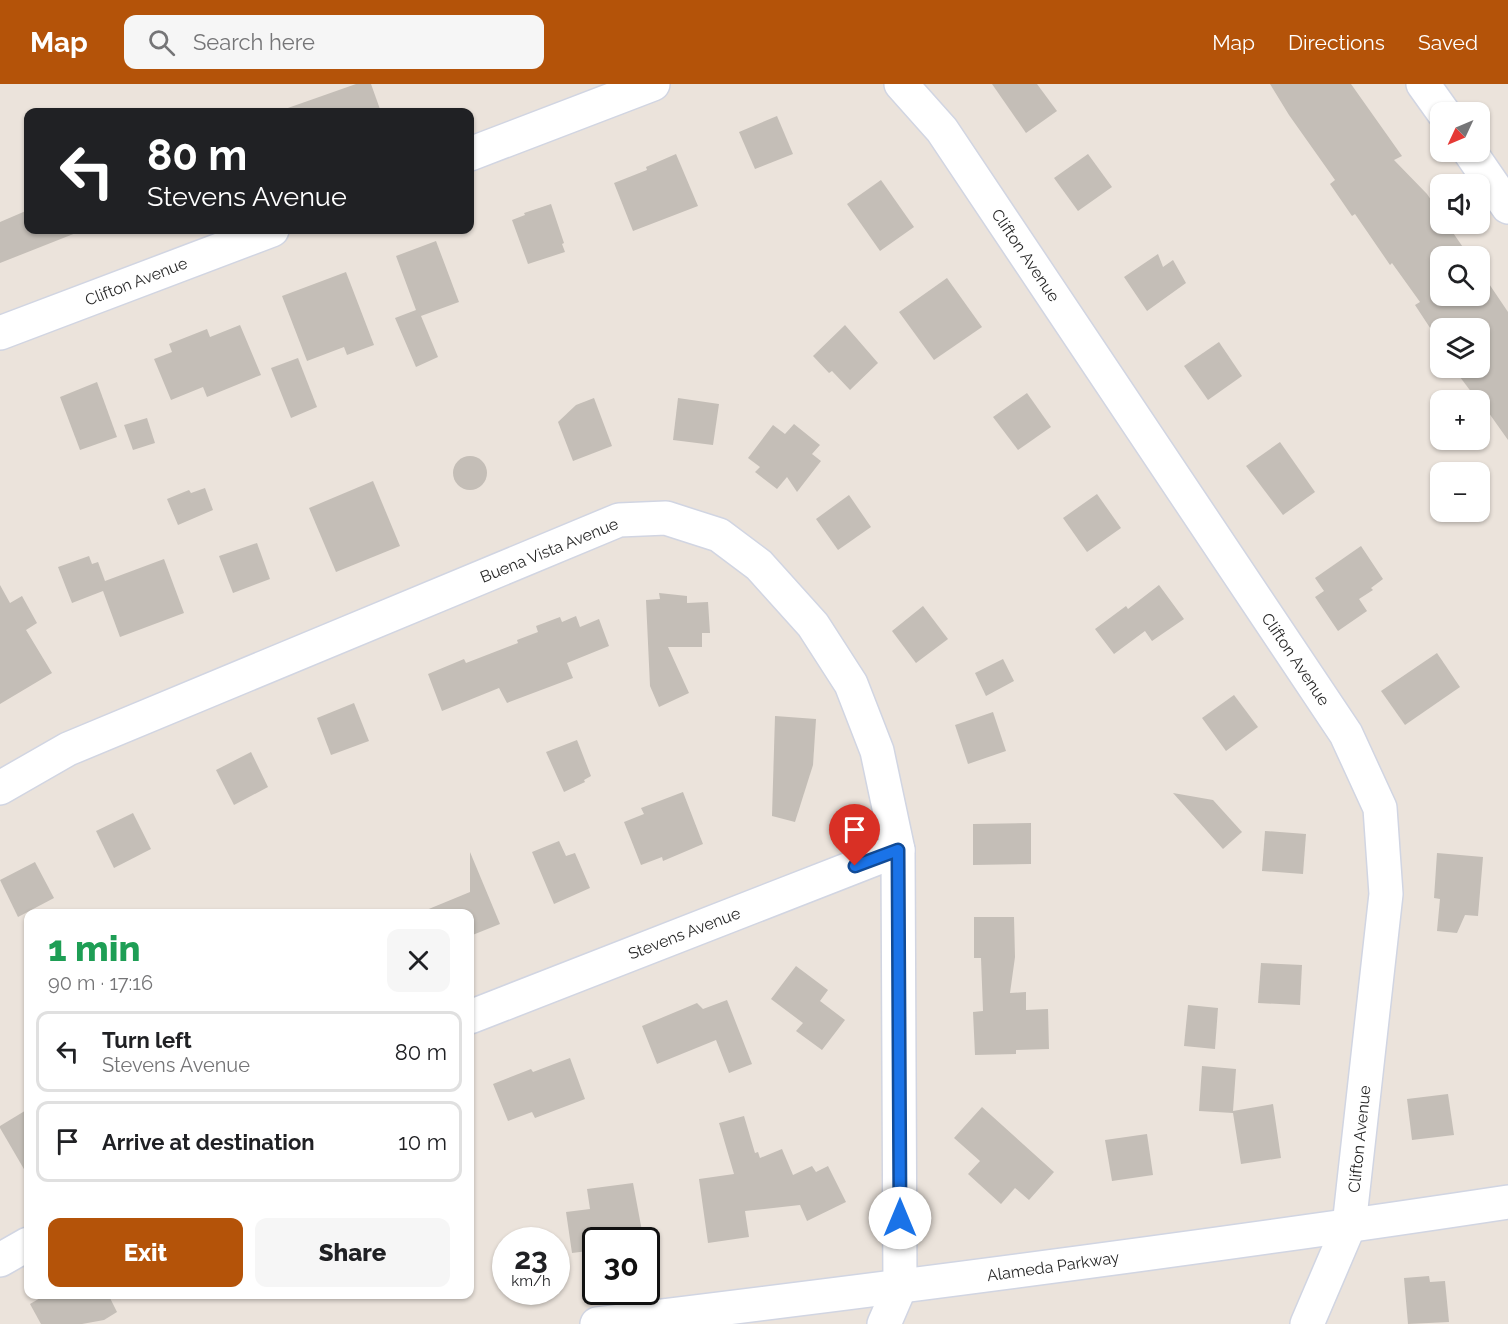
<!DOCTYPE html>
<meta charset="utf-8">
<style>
:root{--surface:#fff;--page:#f6f6f6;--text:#202124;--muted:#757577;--line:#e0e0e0;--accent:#b45309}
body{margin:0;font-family:Raleway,sans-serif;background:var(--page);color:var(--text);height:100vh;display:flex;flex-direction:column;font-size:22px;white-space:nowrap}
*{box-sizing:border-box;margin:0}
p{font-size:20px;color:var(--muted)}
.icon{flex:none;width:33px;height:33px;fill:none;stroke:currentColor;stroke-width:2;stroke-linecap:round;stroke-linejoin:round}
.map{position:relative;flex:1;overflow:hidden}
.drawer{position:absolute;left:24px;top:825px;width:450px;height:390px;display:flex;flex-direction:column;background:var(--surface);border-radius:12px;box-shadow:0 2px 4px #0004}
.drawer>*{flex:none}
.guide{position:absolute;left:24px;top:24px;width:450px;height:126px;border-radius:12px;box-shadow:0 2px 4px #0004;background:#202124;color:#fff;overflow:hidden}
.needle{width:39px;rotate:226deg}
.fabs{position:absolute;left:1430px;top:18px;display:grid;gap:12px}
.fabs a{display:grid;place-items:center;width:60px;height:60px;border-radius:12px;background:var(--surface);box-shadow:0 2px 4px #0004;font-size:30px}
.speed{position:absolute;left:492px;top:1143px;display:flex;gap:12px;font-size:30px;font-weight:700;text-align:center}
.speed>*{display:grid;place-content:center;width:78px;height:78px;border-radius:50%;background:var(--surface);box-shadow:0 2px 4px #0004;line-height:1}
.speed small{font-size:15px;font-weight:400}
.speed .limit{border:3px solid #111;border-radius:9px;background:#fff;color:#111}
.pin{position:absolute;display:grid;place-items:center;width:51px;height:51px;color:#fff;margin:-62px -26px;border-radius:50% 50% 50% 0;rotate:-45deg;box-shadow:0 0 6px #0007}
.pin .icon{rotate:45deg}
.me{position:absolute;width:66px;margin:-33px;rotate:0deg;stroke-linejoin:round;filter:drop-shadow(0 0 4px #0008)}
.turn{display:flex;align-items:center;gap:21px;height:126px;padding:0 24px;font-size:27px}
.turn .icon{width:78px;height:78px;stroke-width:2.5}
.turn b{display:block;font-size:42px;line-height:51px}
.round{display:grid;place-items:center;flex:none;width:63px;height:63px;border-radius:12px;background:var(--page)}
.headline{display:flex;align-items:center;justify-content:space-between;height:102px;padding:0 24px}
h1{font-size:36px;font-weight:800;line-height:45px;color:#1e9e55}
.primary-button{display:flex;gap:12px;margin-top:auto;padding:12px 24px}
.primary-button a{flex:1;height:69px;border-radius:12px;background:var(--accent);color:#fff;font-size:24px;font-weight:800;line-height:69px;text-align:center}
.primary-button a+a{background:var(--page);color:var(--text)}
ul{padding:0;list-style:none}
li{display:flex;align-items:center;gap:18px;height:81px;margin:0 12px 9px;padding:0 12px;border:3px solid var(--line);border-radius:12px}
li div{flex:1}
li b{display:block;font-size:22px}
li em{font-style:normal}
header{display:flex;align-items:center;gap:36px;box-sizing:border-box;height:84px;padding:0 30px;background:var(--accent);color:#fff}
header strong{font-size:28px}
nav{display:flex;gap:33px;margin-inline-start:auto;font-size:21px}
.search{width:420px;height:54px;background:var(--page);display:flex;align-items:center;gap:15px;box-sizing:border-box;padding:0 21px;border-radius:12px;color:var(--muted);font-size:22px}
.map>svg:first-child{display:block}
</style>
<header>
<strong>Map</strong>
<div class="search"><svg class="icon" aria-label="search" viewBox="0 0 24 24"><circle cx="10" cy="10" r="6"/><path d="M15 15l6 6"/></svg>Search here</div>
<nav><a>Map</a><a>Directions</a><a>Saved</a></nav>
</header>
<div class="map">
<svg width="1508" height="1240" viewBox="0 0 1508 1240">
<rect width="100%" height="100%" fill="#ebe3db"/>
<g fill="#c4beb7">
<path d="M356,0H371L381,28H286L285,25Z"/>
<path d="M992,0H1037L1057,27L1026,49Z"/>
<path d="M1270,0H1351L1402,72L1394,76L1427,110L1440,129V140H1447L1469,172H1440V212H1479V185L1508,228V356L1474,308L1472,309L1460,293L1457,294L1452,284H1479V244H1440V259L1415,221L1420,218L1392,179L1390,181L1355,130L1352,132L1330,100L1335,96L1289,31Z"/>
<path d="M777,32L793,70L755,85L739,48Z"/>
<path d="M676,70L698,122L633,147L614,99L647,86L646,83Z"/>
<path d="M1088,70L1112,103L1078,127L1054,94Z"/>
<path d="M881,96L914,143L880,167L847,120Z"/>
<path d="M551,120L564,159L562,160L565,168L528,180L512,136L525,131L524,129Z"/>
<path d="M28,126V146H81V147L0,179V138Z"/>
<path d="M436,157L459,218L421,232L438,273L416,283L395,234L416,226L396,172Z"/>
<path d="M1158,170L1163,183L1173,176L1186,199L1147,227L1124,193Z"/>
<path d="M346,188L374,261L347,271L344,263L307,277L282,212Z"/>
<path d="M947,194L982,243L934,276L899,228Z"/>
<path d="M240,241L261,291L207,313L203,303L171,316L154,275L172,268L169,260L207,245L210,253Z"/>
<path d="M845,241L878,279L850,306L832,287L829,289L813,272Z"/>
<path d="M1219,258L1242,292L1208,316L1184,282Z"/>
<path d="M298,274L317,323L291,334L271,284Z"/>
<path d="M97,298L117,353L80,366L60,313Z"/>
<path d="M1027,309L1051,343L1018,366L993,333Z"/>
<path d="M594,314L612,362L573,377L558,338L576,321Z"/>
<path d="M678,314L719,320L713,361L673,356Z"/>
<path d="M147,334L155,359L133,366L124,341Z"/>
<path d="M794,340L820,361L812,370L821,377L797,408L787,393L777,405L755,388L760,383L748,374L773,341L785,350Z"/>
<path d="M1280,358L1315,408L1283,431L1246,382Z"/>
<circle cx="470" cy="389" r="17"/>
<path d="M373,397L400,462L336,488L309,424Z"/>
<path d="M205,404L213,426L178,441L167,415L189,406L191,409Z"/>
<path d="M1097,410L1121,444L1087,468L1063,434Z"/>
<path d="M849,411L871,443L838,466L816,435Z"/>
<path d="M257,459L270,495L233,509L219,472Z"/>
<path d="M1361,462L1383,495L1371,504L1373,506L1359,515L1367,527L1338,547L1315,513L1324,507L1315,494Z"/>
<path d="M89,472L92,480L98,478L105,497L164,475L184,529L120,553L103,507L72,519L58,483Z"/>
<path d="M0,501L10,519L22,512L37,539L26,546L52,589L0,620Z"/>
<path d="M1159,501L1184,535L1152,557L1145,547L1114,570L1095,545L1126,522L1128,525Z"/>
<path d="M659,509L687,512V519L708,518L710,549H702V563H668L689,609L659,623L650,602L646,516L660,515Z"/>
<path d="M923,522L948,555L916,579L892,547Z"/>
<path d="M576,532L580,543L599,535L609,562L567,579L573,594L507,619L499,604L442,627L428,590L464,575L466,579L518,559L517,556L538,548L536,542L560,533L562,538Z"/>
<path d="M1437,569L1460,603L1405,641L1381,607Z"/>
<path d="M1003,575L1014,597L986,612L975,589Z"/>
<path d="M1234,611L1258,643L1226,667L1202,634Z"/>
<path d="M354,619L369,657L331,671L317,634Z"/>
<path d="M993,628L1006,667L968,680L955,641Z"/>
<path d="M775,632L816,635L813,681L795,738L772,732Z"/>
<path d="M577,656L591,692L584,696L585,698L564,708L546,668Z"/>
<path d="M251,668L268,703L234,721L216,686Z"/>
<path d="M683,708L703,760L663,777L662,773L641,781L624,738L644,730L641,724Z"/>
<path d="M1173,709L1213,716L1242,748L1223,765Z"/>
<path d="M133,729L151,765L114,784L96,747Z"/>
<path d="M1031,739V780L973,781V740Z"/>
<path d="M1265,747L1306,750L1303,790L1262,787Z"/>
<path d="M559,757L566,772L575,769L590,804L554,820L532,768Z"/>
<path d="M470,768L500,840L470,852V830L419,829L470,808Z"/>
<path d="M1437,769L1483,773L1478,832L1465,831L1457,849L1437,847L1440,815L1434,814Z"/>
<path d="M35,778L54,814L18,833L0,796Z"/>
<path d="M974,833H1014L1015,873L1010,909L1026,908V926L1048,925L1049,965L1016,966V970L975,971L973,928L983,927L981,874H974Z"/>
<path d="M1261,879L1302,881L1300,921L1258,919Z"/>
<path d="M796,882L828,906L820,917L845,936L822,966L796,947L803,939L771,915Z"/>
<path d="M727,916L752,980L729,989L716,956L657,980L642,942L697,919L703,925Z"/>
<path d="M1188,921L1218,924L1215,965L1184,962Z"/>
<path d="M570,974L585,1015L535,1034L532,1028L508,1037L493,1000L531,985L533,988Z"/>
<path d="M1202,982L1236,985L1233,1027L1273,1020L1281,1074L1241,1080L1233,1029L1199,1027Z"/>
<path d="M1448,1010L1454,1051L1412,1056L1407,1015Z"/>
<path d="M982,1023L1054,1088L1029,1116L1015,1104L1001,1120L968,1090L980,1077L954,1054Z"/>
<path d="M28,1025V1092L0,1044V1042Z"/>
<path d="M744,1032L755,1069L758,1068L760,1074L782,1065L793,1091L812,1082L816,1088L828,1082L846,1118L807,1137L800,1121L745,1127L749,1153L708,1159L699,1095L734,1090L719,1039Z"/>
<path d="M1147,1050L1153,1091L1112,1097L1105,1056Z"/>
<path d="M633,1099L642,1147L611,1151V1156H596V1166L572,1169L566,1128L590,1125L587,1105Z"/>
<path d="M1429,1192L1430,1198L1445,1197L1449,1238L1408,1240L1404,1194Z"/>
<path d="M47,1210H108L117,1228L104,1236L82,1240H41L30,1220Z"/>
</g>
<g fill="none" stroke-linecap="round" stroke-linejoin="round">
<defs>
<g id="street">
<path d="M901,0L942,46L1346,650L1380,724L1386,810L1349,1142L1307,1240"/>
<path d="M1423,0L1443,28"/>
<path d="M1470,68L1508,123"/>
<path d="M470,70L653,0"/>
<path d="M0,249L272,146"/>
<path d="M0,704L68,665L619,436L666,434L719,451L759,481L813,541L851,600L877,667L898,766L900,1203L884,1240"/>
<path d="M470,933L898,766"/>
<path d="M0,1176L28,1160"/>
</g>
<path id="secondary" d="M597,1240C901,1203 1205,1164 1508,1118"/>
</defs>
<use href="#street" stroke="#d1d5e2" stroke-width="36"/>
<use href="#secondary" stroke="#d1d5e2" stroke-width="36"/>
<use href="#street" stroke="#fff" stroke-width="33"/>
<use href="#secondary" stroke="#fff" stroke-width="33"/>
</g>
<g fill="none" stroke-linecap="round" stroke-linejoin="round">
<defs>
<path id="route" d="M855,782L898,766L900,1134"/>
</defs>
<use href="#route" stroke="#114b97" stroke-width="15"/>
<use href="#route" stroke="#1a73e8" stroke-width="10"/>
</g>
<g text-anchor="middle" stroke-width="5" stroke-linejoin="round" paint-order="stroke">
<g font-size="16" fill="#292929" stroke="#fff">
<text transform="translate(1026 171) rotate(56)" y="6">Clifton Avenue</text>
<text transform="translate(136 197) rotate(-21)" y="6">Clifton Avenue</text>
<text transform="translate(549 466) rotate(-22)" y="6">Buena Vista Avenue</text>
<text transform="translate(1296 575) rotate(56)" y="6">Clifton Avenue</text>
<text transform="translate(684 849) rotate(-21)" y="6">Stevens Avenue</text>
<text transform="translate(1359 1055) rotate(-84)" y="6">Clifton Avenue</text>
<text transform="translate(1053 1182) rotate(-8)" y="6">Alameda Parkway</text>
</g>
</g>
</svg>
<div class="fabs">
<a><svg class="needle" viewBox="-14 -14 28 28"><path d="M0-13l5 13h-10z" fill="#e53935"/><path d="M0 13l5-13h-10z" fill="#757577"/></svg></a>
<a><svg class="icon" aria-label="sound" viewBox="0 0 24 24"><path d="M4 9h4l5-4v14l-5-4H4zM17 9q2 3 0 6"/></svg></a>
<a><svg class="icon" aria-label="search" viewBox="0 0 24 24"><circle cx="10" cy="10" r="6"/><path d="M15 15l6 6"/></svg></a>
<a><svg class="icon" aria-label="layers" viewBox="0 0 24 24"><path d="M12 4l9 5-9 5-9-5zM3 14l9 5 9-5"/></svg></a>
<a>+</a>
<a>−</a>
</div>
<div class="speed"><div>23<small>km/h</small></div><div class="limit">30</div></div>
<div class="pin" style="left:855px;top:782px;background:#d93025"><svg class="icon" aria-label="arrive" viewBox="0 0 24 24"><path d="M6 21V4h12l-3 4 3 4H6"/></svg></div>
<svg class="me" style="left:900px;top:1134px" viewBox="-20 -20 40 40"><circle r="19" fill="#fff"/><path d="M0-13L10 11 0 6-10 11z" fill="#1a73e8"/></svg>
<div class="guide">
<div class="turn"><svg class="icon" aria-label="left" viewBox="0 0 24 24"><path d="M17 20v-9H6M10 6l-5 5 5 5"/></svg><div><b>80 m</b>Stevens Avenue</div></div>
</div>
<section class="drawer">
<div class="headline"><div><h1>1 min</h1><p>90 m · 17:16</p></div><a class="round"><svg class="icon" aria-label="close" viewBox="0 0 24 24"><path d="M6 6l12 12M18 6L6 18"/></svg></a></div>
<ul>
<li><svg class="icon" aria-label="left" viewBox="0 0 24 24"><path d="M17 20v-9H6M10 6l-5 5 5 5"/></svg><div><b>Turn left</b><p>Stevens Avenue</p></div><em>80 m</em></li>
<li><svg class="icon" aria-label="arrive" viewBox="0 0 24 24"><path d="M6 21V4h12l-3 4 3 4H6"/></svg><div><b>Arrive at destination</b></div><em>10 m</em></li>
</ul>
<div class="primary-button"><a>Exit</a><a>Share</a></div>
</section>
</div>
